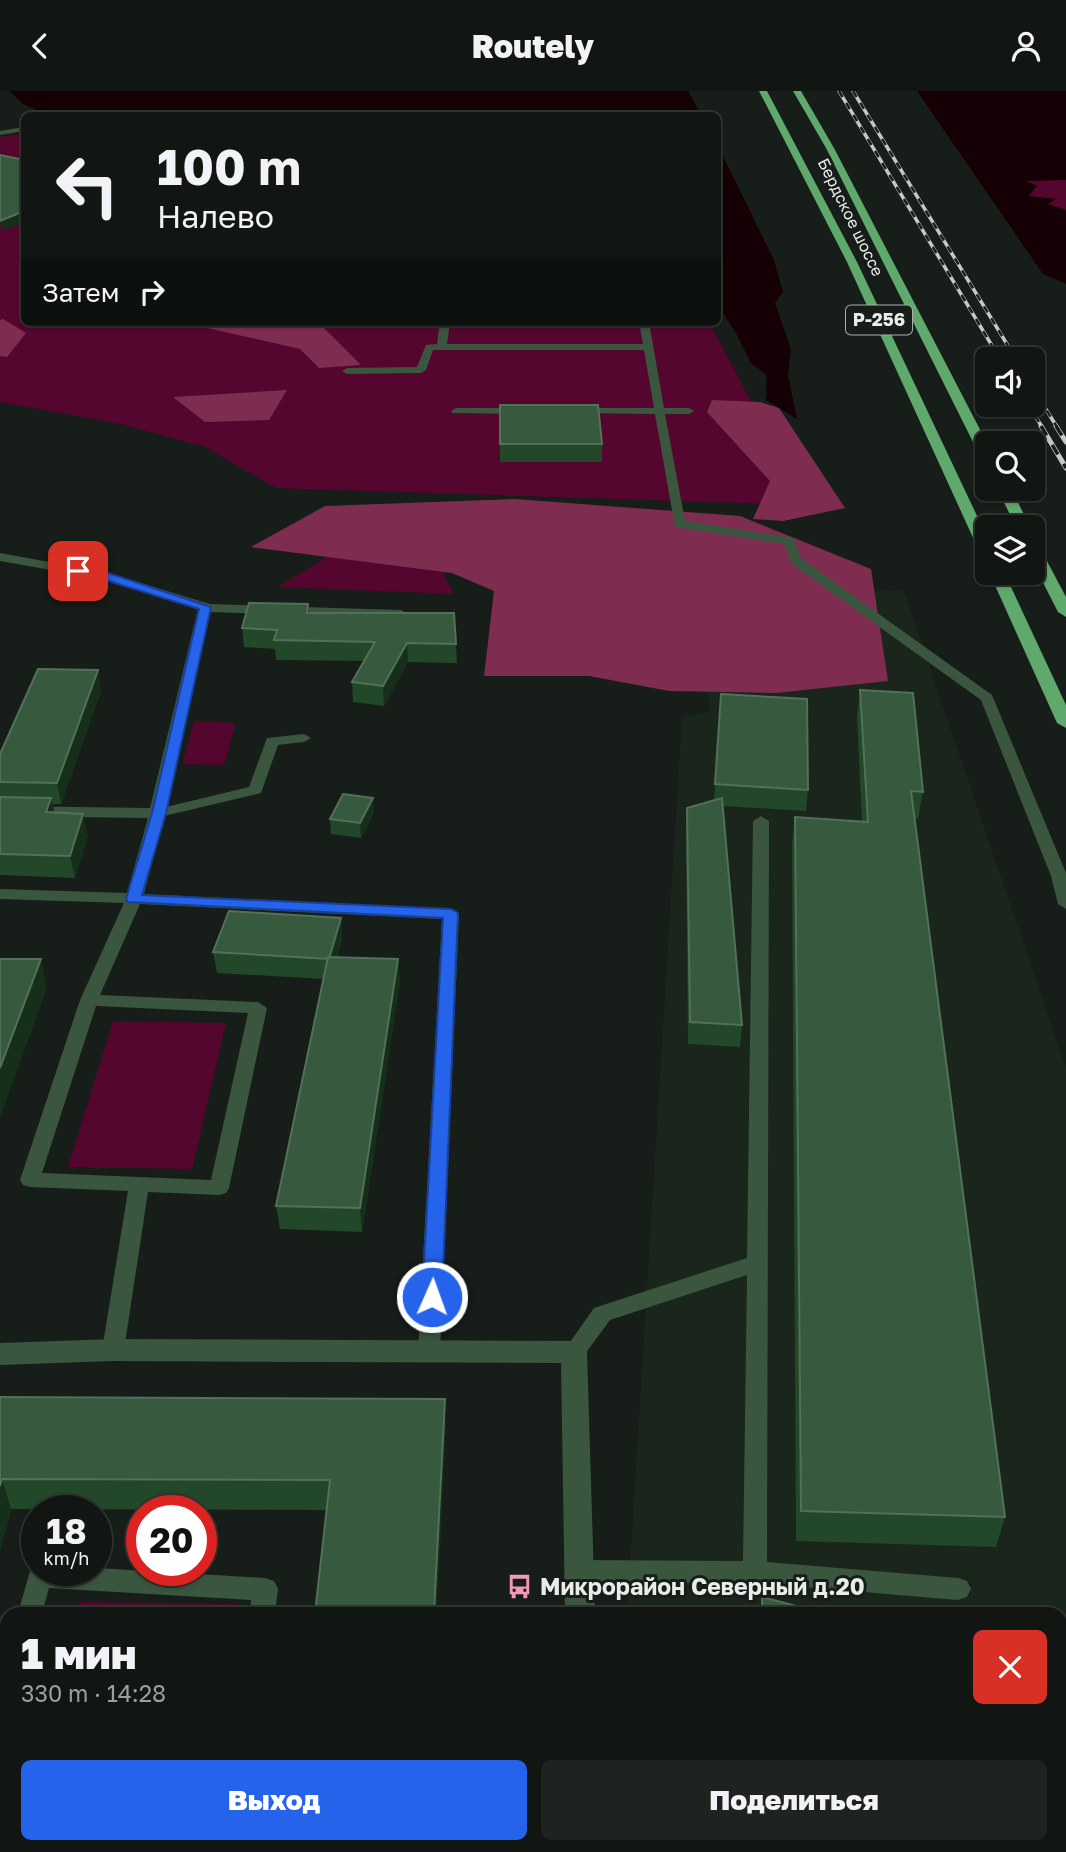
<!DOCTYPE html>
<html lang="ru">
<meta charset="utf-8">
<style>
:root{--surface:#111612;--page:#1e2320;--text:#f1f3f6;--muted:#9c9f9f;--line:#303532;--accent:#2563eb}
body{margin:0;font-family:"Golos Text",sans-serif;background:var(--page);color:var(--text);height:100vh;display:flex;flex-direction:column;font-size:26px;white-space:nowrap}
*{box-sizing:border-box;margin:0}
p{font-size:23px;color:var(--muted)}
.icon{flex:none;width:38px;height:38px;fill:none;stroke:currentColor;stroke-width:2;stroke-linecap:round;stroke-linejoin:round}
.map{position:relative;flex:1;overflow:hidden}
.drawer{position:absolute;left:0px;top:1516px;width:1068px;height:247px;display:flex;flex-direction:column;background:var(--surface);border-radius:21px 21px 0 0;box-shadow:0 2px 5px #0004,0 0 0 2px var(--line)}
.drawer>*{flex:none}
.top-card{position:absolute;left:21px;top:21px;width:700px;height:214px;border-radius:10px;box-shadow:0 2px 5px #0004,0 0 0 2px var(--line);background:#111612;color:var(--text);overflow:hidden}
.tools{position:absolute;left:975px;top:256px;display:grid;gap:14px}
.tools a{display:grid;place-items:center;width:70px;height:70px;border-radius:10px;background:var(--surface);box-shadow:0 2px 5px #0004,0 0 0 2px var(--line);font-size:35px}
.speed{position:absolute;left:21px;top:1404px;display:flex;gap:14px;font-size:35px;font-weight:700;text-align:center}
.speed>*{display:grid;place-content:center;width:91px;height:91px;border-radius:50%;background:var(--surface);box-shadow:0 2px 5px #0004,0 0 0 2px var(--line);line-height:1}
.speed small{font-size:18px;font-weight:400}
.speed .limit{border:10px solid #d22;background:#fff;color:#111}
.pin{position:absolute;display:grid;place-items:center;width:60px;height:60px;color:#fff;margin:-30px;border-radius:14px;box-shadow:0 4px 10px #0006}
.me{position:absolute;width:77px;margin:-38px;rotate:2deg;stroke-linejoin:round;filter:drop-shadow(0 0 5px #0008)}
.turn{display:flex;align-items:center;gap:24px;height:147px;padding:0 21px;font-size:32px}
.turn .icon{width:91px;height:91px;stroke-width:2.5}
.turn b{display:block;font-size:49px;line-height:60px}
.then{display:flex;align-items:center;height:66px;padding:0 21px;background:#0003;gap:14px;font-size:26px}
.round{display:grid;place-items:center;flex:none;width:74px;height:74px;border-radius:10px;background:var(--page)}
.overview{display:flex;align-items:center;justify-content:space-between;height:119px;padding:0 21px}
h1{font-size:42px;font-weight:800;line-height:52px}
.action{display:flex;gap:14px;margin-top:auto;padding:14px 21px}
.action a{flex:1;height:80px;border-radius:10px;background:var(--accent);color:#fff;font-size:28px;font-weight:800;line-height:80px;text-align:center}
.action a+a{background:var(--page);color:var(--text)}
header{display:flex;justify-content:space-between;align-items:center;height:91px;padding:0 21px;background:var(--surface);font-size:32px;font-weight:800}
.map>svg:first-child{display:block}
</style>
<header><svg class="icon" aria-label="back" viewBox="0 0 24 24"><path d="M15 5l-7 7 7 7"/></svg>Routely<svg class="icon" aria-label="person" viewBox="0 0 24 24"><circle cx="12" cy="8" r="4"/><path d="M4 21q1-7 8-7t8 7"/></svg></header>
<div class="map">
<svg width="1066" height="1761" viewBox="0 0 1066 1761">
<rect width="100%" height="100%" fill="#171d18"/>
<path fill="#1a251b" d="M696,499L904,500L1066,978V1761H612V1755H1060V1522H627L682,626L710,620Z"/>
<g fill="#54062e">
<path d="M24,42V231H709L806,414L276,397L205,356L121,333L0,311V46Z"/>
<path d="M1062,87L1066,89V119L1047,113L1054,108L1029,105L1024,90Z"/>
<path d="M344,455L433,464L454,503L278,496Z"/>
<path d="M194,630L236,632L224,674L182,673Z"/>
<path d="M113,930L226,932L192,1078L68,1076Z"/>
<path d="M81,1511L237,1513L236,1522H78Z"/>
</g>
<g fill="#7e2d50">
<path d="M3,228L26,242L7,266L0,265V229Z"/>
<path d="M181,231L321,234L361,274L319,277L300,258Z"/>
<path d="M287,299L269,329L205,331L173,306Z"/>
<path d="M712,309L760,311L779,317L845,417L783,430L753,428L770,390L707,321Z"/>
<path d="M515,408L740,425L871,478L888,590L776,602L669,600L589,585H484L494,500L452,482L251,456L325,415Z"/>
</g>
<g fill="#150005">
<path d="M10,0H688L701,24H48L23,13Z"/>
<path d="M917,0H1066V89L1026,90L1037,95L1029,105L1056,108L1048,113L1066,119V193L1043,183Z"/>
<path d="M718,55L774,169L783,201L775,212L791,258L788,284L797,328L766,309C768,300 765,294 767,284L751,272L736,242L718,215Z"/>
</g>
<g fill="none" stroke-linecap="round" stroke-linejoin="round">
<g fill="#3a563e" fill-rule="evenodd">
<path d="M24,36V40L0,44V40Z"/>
<path d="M440,231H450L447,253H643L639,231H649L664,317H689L694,320L689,323H665L685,430L793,447L802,468L992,604L1066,782V818L1058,813L1051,785L981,609L792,473L784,453L675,436L655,323L573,322L572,320L577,317H654L644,259H433L426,279L421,282L347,283L342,280L347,277L417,276L426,254L437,253Z"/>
<path d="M456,317H521L526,320L521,323L452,322L451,320Z"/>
<path d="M0,462L104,481L210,513L401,519L408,523L401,527L210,521L166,716L249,696L267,647L304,643L311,647L304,651L278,654L261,702L164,725L144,803L451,818L459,823L440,1260L437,1266L429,1269L421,1266L418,1260L442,828L140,813L100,904L258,911L267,917L229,1097L226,1102L219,1104L148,1101L124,1259L121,1265L113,1268L105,1265L102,1259L128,1100L30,1096L23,1094L20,1089L80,909L124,812L0,808V798L127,802L148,727L0,725V715L150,717L198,518L102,488L0,470ZM96,915L248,922L211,1089L42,1082Z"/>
<path d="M761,725L769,730L767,1471L958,1487L967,1490L971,1498L967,1506L958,1509L755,1492L579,1491L570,1488L567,1480L570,1472L579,1469L743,1470L747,1184L610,1229L582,1267L574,1270L566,1267L563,1261L594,1217L747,1167L753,730Z"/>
<path d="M37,1475V1479L96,1477L265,1487L274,1490L278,1498L275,1522H250L251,1509L49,1497L42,1522H18L31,1477Z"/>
<path d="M7,1597V1647L0,1650V1600Z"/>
<path d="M0,1715L7,1716V1744L0,1743Z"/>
<path d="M134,1755H213L211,1761H136Z"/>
<path d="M250,1755H426L424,1761H248Z"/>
</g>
<g fill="#3a563e" fill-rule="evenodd">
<path d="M113,1248L574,1250L583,1253L587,1261L595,1522H565L561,1272L113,1270L0,1274V1252Z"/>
<path d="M565,1755H599L598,1761H564Z"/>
</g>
<g fill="#5ea96b" fill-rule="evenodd">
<path d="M759,0H767L857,171L987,446V466L980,462L847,171Z"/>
<path d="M793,0H801L834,57L987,352V369L980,365L826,57Z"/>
<path d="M997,397H1011L1030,436H1016Z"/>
<path d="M1032,451L1039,455L1066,506V526L1058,521L1032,470Z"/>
<path d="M989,481H1004L1066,614V637L1057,632Z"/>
</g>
<defs>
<g id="rail-far1">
<path d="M839,0L1000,268"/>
<path d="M853,0L1016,268"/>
<path d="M1032,296L1057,336"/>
<path d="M1028,313L1042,336"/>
</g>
<g id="rail">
<path d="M1041,335L1066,377"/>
<path d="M1056,335L1066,351"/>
</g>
</defs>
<use href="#rail-far1" stroke="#c4c9c5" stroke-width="3.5"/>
<use href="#rail" stroke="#c4c9c5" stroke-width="5"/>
<use href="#rail-far1" stroke="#171d18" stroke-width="2.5" stroke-dasharray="7" stroke-linecap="butt"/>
<use href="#rail" stroke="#171d18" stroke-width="3.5" stroke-dasharray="11" stroke-linecap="butt"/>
</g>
<g fill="#224729">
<rect x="500" y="353" width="102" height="18"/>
<path d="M308,513L309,522L456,553L457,572L408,571L384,615L353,611L352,591L364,570L276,569L275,558L244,556L242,537Z"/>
<path d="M98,579L101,600L61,713H53L54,722L88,744L75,787L0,784V663Z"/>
<path d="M860,599L923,701L918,728L915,727L1005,1426L996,1456L796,1450L792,753L795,726L862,731L857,625Z"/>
<path d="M721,603L808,699L806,720L723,715L742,934L740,956L688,953L686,738L687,717L714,710Z"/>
<path d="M374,721L361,747L331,743L330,728Z"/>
<path d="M341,827L342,847L337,867L398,868L400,890L362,1141L280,1138L276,1115L324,888L217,882L213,861Z"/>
<path d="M0,1306L446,1338L327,1419L11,1418L0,1460Z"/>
<rect x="1060" y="1543" width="6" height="123"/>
</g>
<g fill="#152f1a">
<path d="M24,120V131L2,140L0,130Z"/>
<path d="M407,552L408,571L384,615L383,595Z"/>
<path d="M98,579L101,600L61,713L57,692Z"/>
<path d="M51,707L56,728L46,721Z"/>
<path d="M373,707L374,721L361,747L360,732Z"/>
<path d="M83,723L88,744L75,787L70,765Z"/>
<path d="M341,827L342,847L330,889L329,868Z"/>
<path d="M41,868L47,897L0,1027V977Z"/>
<path d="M398,868L400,890L362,1141L360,1117Z"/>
<path d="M445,1308L446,1338L437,1522H434Z"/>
<path d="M2,1388L11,1418L0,1460V1395Z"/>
</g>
<g fill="#37593e" stroke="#537059" stroke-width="2">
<path d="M0,64L24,69V120L0,130Z"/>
<path d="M500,314H598L602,353H500Z"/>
<path d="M249,512L308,513L307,522H454L456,553L407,552L383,595L352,591L375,551L274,549L277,539L242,537Z"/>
<path d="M38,578L98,579L57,692L0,691V663Z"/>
<path d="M860,599L913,602L923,701L911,700L1005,1426L801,1420L795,726L868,731Z"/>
<path d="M721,603L807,608L808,699L715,693Z"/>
<path d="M343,703L373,707L360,732L330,728Z"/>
<path d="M0,706L51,707L46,721L83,723L70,765L0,763Z"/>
<path d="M722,707L742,934L690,931L687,717Z"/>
<path d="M229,820L341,827L329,868L213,861Z"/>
<path d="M328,866L398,868L360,1117L276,1115Z"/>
<path d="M0,868H41L0,977Z"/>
<path d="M0,1306L445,1308L434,1522H315L330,1389L2,1388L0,1395Z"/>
<path d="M762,1506L804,1517L805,1522H762Z"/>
<rect x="1060" y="1543" width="6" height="100"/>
</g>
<path fill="#2563eb" stroke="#184099" stroke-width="2" d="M78,477L108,482L211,516L166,722L142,804L451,818L458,822L442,1206L439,1211L432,1213L425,1211L422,1206L443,827L128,811L126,808L152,722L199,518L102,488L74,483L73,480Z"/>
<defs>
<symbol id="bus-bare" viewBox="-9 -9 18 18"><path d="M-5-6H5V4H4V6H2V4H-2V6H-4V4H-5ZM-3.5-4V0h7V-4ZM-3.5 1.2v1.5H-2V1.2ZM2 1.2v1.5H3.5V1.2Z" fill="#ef9ab8" stroke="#171d18" stroke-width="2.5" paint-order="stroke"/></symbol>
</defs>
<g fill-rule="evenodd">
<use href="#bus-bare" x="502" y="1478" width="35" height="35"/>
</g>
<g text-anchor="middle" stroke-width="6" stroke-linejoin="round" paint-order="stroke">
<g font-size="16" fill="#e9ede9" stroke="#171d18">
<text transform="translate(851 126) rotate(64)" y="6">Бердское шоссе</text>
</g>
<rect fill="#171d18" stroke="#aaafaa" stroke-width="2" x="846" y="214.5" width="66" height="29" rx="5"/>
<g font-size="18" font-weight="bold" fill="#e9ede9">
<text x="879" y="235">Р-256</text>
</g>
<g font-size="23" font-weight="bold" fill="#e9ede9" stroke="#171d18" text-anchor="start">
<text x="540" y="1504">Микрорайон Северный д.20</text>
</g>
</g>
</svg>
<div class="tools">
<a><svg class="icon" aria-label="sound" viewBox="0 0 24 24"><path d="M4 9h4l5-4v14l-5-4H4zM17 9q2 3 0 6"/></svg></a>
<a><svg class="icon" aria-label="search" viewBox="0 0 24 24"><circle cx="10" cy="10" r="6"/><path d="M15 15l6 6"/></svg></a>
<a><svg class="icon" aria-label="layers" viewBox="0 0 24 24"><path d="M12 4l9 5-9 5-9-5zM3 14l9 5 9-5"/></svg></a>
</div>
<div class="speed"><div>18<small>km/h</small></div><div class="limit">20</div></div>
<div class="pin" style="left:78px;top:480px;background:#d93025"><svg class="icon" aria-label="arrive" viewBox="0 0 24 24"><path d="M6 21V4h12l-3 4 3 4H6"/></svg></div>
<svg class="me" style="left:432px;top:1206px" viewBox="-20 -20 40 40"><circle r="17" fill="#2563eb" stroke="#fff" stroke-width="3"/><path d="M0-11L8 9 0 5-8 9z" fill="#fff"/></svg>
<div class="top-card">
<div class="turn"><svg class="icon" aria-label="left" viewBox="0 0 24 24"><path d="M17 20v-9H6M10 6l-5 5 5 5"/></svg><div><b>100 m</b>Налево</div></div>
<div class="then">Затем<svg class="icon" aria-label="right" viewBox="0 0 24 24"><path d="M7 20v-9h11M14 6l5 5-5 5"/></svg></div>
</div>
<section class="drawer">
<div class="overview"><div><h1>1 мин</h1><p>330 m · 14:28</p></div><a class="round" style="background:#d93025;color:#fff"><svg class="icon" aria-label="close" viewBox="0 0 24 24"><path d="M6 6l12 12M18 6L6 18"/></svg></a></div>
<div class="action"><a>Выход</a><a>Поделиться</a></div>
</section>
</div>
